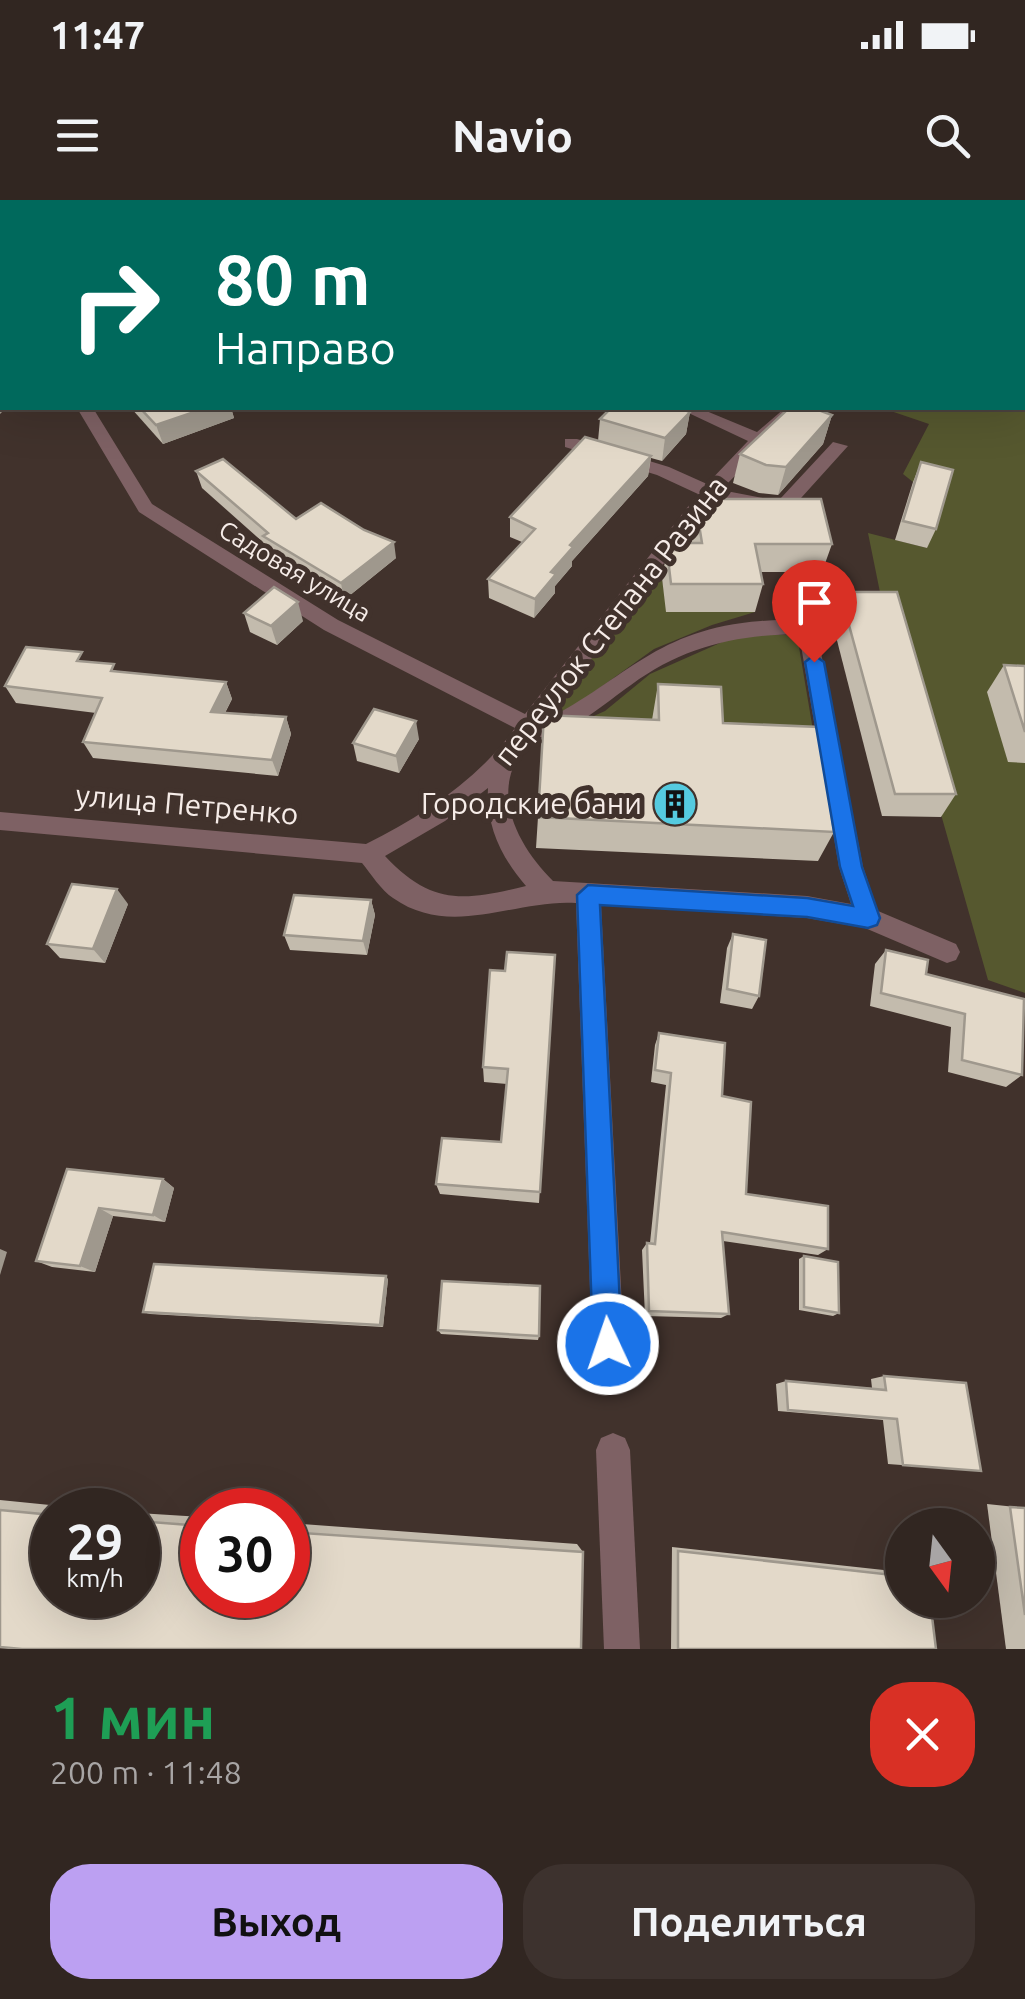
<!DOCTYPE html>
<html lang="ru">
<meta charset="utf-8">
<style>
:root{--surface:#312621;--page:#3d322e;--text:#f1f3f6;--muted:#a8a5a5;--line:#4c433f;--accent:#bca0f2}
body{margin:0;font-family:Ubuntu,sans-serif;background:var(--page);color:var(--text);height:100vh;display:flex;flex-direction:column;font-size:38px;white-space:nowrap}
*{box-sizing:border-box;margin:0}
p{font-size:32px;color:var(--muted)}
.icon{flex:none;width:55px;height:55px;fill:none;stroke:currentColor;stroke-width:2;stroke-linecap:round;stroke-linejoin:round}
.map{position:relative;height:1449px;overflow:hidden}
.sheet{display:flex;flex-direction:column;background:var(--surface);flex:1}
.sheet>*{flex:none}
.guide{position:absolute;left:0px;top:0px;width:1025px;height:210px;box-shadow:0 10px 40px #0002,0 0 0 2px var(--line);background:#00695c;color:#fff;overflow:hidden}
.needle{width:65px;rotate:165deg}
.buttons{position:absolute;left:885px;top:1308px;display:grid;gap:20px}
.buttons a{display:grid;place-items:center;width:110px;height:110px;border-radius:50%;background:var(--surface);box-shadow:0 10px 40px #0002,0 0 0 2px var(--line);font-size:50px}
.speed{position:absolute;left:30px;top:1288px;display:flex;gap:20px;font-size:50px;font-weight:700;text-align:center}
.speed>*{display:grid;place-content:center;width:130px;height:130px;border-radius:50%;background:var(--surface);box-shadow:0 10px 40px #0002,0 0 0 2px var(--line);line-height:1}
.speed small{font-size:25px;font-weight:400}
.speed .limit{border:15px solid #d22;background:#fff;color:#111}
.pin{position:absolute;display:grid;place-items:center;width:85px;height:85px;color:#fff;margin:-102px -42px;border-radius:50% 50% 50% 0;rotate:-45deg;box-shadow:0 0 10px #0007}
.pin .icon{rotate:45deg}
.me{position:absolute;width:110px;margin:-55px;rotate:357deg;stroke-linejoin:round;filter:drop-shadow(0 0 8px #0008)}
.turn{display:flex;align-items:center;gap:35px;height:210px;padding:0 50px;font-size:45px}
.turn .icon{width:130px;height:130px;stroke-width:2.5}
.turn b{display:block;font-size:70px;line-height:85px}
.round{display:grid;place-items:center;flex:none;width:105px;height:105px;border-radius:40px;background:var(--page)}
.headline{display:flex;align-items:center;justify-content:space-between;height:170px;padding:0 50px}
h1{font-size:60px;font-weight:600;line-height:75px;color:#1e9e55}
.action{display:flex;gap:20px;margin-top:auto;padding:20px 50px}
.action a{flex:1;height:115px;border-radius:40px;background:var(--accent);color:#111;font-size:40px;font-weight:600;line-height:115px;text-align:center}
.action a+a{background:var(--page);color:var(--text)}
.status{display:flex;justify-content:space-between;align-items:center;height:70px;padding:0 50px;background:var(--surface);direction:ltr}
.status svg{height:28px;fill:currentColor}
header{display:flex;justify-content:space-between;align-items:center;height:130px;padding:0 50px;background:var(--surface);font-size:45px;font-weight:600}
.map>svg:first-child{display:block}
</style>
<div class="status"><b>11:47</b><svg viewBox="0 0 49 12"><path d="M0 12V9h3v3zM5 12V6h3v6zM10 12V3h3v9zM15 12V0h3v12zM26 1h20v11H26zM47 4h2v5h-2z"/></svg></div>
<header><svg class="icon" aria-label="menu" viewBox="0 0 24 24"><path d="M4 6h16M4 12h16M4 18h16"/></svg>Navio<svg class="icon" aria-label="search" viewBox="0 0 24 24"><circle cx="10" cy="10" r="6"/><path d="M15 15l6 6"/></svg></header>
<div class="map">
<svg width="1025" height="1449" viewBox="0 0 1025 1449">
<rect width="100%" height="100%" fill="#41322c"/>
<g fill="#56582f">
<path d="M1023,17L1025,18V793L988,780L885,417L868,333L927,348L943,289L913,282L903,274L929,224L882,208H1022Z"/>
<path d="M650,377L662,378L667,412H755L712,425L654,449L566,512H548Z"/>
<path d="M763,435H797L818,560L653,553L560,531L605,511L650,474L729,439Z"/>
</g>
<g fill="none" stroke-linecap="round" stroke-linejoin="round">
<g fill="#7e6164" fill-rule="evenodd">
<path d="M0,131L2,132V142L0,141Z"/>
<path d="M77,208H93L152,304L338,420L525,514L698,294L657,275L565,247V239H577L669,267L707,284L748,241L678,208H699L757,232L785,208H802L721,290L773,300L780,299L833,242L848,246L792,308L773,312L712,300L544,521C628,478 656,429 761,421C778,420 798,417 815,422L863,667L878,711L956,744L960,752L956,760L947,763L865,728L807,718L601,705L624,1144L619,1155L608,1160L597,1155L592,1144L576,703C515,699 451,739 393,698C381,690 371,674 362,663L0,630V612L366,644C422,616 478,580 515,528L324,430L139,312ZM799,434L839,667L851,704L807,696L553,681C523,651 494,604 516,561C520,552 529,543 534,535L545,538C577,528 604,504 631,485C683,447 735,435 799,434ZM488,588C486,626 501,657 526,686C464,701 432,706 385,656L445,621Z"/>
<path d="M613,1233L625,1238L630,1250L640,1449H604L596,1250L601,1238Z"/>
</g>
</g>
<g fill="#c3bbad">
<path d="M0,0H751L758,2H2V73L0,72Z"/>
<path d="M131,208H231L234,218L163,244Z"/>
<path d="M690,212L686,234L662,261L651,258L648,276L572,361V366L555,386V393L534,418L489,398L488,379L522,342L510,337V317L598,241L600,219Z"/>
<path d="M832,215L823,244L778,295L759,293L733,283L740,254Z"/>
<path d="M921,262L936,329L927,348L895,340L913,282Z"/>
<path d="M196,271L296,319L396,358L344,400L268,353L265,344L202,288Z"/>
<path d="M696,306L832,344L822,372H760L763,384L755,412H666L662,378L667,350H678L680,343H692L691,334Z"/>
<path d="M840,392L956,594L941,617L882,616L831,417Z"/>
<path d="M244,413L303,421L277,445L250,432Z"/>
<path d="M87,462L117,471L226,482L232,499L225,513L286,517L291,534L278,576L93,558L83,542L96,513L16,503L5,486Z"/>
<path d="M1004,465L1025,466V563L1008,562L987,492Z"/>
<path d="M658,484L723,523L834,632L818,661L536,648L538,617L652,520Z"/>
<path d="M419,539L399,573L357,561L353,543Z"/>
<path d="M371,700L375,715L367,755L290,750L284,735Z"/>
<path d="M128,704L105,763L60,758L47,744Z"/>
<path d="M733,734L759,796L752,809L720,803L727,748Z"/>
<path d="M886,750L926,774L1022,875L1006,887L948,872L951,827L870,806L875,764Z"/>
<path d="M555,755L539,1003L440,994L436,984L501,942L507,884L484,882L483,867L505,771Z"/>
<path d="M659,833L722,896L746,994L828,1049L818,1055L723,1041L729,1114L721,1118L645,1116L642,1050L647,1043H650L666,885L651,882L655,845Z"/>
<path d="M67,969L163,979L174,988L165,1022L113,1016L95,1072L52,1067L36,1061Z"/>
<path d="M804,1056L839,1113L833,1116L799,1110V1059Z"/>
<path d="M388,1079L383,1127L150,1114L143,1112Z"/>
<path d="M438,1130L539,1136L538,1140L441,1134Z"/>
<path d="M884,1176L981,1271L888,1264L883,1220L778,1211L776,1184L786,1181L872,1188L871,1179Z"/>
<path d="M0,1300L100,1310H52V1395H138V1313L202,1317V1395H288V1323L577,1344L583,1352L0,1447Z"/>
<path d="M987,1304L1025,1308V1449H1006Z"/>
<path d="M672,1347L902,1372V1400L936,1449H671Z"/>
</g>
<g fill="#9f988d">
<path d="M204,0H224V2H201Z"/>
<path d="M0,181L2,186V208H6L0,214Z"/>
<path d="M206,208H231L234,218L163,244L156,225Z"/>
<path d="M690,212L686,234L662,261L665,238Z"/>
<path d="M832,215L823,244L778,295L786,267Z"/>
<path d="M651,256L648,276L572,361V366L555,386V393L534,418L535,399L570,345Z"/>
<path d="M394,342L396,358L344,400L341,383Z"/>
<path d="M298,402L303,421L277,445L271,426Z"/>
<path d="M226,482L232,499L217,528L211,512Z"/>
<path d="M286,517L291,534L278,576L272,560Z"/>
<path d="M416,521L419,539L399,573L396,556Z"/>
<path d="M117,689L128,704L105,763L93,749Z"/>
<path d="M371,700L375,715L367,755L363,741Z"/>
<path d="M163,979L174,988L165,1022L153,1015Z"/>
<path d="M99,1008L113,1016L95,1072L80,1066Z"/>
<path d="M0,1049L7,1052L0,1075Z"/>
<path d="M386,1076L388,1079L383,1127L380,1125Z"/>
</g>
<g fill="#e3d9c9" stroke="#9f988d" stroke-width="2.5">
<path d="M0,0H204L201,2H2V53H0Z"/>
<path d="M254,0H446L445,2H259Z"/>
<path d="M482,0H751L758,2H489Z"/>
<path d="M140,208H206L156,225Z"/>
<path d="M611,208H679L690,212L665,238L600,219Z"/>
<path d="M789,208H813L832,215L786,267L766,265L740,254Z"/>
<path d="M585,237L651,256L570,345L573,347L551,372L556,374L535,399L488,379L535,329L510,317Z"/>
<path d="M223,259L296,319L321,303L364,330L394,342L341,383L263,336L268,333L196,271Z"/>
<path d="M921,262L953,270L936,329L903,321Z"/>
<path d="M702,299H821L832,344H755L763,384H671L667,350H681L680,343H702L696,306Z"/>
<path d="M274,387L298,402L271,426L244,413Z"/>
<path d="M840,392H897L956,594H895Z"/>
<path d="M26,447L82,452L77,461L114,464L111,471L226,482L211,512L286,517L272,560L83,542L102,498L5,486Z"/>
<path d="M1004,465L1025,466V532Z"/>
<path d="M658,484L721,487L723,523L819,527L834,632L538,617L544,515L659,520Z"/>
<path d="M374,509L416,521L396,556L353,543Z"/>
<path d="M72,684L117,689L93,749L47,744Z"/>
<path d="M294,695L371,700L363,741L284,735Z"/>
<path d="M733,734L766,740L759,796L727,789Z"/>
<path d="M886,750L928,760L926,774L1024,799L1022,875L962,860L965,814L881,793Z"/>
<path d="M507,752L555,755L540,992L436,984L442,938L501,942L508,869L483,867L490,770L505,771Z"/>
<path d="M659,833L725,843L722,896L751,902L746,994L828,1006V1049L722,1032L729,1114L649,1111L647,1043L655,1044L671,873L655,870Z"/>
<path d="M67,969L163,979L153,1015L99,1008L80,1066L36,1061Z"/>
<path d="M804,1056L838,1062L839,1113L804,1107Z"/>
<path d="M154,1064L386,1076L380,1125L143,1112Z"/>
<path d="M442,1081L540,1086L539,1136L438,1130Z"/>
<path d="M884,1176L966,1183L981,1271L903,1265L897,1219L788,1210L786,1181L886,1190Z"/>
<path d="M1010,1307L1025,1308V1415Z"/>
<path d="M0,1310L52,1315V1395H138V1321L202,1326V1395H288V1332L583,1352L581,1449H22L0,1447Z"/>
<path d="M678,1351L902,1376V1400H930L936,1449H678Z"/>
</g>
<path fill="#1a73e8" stroke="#114b97" stroke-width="2.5" d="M814,455L824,462L862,667L880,718L877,725L868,728L807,717L600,705L622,1144L618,1154L608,1158L598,1154L593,1144L577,695L588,685L807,698L853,706L840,667L805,462Z"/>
<defs>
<symbol id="building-disc" viewBox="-11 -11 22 22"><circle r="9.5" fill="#55cadf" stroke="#41322c"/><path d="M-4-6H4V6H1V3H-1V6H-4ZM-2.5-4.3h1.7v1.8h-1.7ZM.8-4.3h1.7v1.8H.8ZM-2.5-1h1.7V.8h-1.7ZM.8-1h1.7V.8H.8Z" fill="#111"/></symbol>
</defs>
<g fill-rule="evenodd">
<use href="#building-disc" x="650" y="579" width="50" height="50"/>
</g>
<g text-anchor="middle" stroke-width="10" stroke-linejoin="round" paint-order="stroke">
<g font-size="25" fill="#f6ece8" stroke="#41322c">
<text transform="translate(295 371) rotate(31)" y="9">Садовая улица</text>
</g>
<g font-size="30" fill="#f6ece8" stroke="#41322c">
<text transform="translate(611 421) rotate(-52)" y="10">переулок Степана Разина</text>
<text transform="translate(187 605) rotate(5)" y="10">улица Петренко</text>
</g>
<g font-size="30" fill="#f6ece8" stroke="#41322c" text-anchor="end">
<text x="642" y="614">Городские бани</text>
</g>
</g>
</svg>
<div class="buttons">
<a><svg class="needle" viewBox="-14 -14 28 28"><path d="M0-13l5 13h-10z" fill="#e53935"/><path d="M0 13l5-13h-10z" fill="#a8a5a5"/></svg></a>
</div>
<div class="speed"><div>29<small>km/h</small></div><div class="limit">30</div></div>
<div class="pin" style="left:814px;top:462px;background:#d93025"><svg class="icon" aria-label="arrive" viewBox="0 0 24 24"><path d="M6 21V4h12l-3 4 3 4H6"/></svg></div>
<svg class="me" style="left:608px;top:1144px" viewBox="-20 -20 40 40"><circle r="17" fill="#1a73e8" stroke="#fff" stroke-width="3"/><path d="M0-11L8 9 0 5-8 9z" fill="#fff"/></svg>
<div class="guide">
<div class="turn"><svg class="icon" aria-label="right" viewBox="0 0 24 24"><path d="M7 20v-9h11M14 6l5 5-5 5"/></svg><div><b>80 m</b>Направо</div></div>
</div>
</div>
<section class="sheet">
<div class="headline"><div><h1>1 мин</h1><p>200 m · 11:48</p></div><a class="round" style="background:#d93025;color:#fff"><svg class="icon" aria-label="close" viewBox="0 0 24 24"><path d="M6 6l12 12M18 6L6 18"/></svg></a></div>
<div class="action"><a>Выход</a><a>Поделиться</a></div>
</section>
